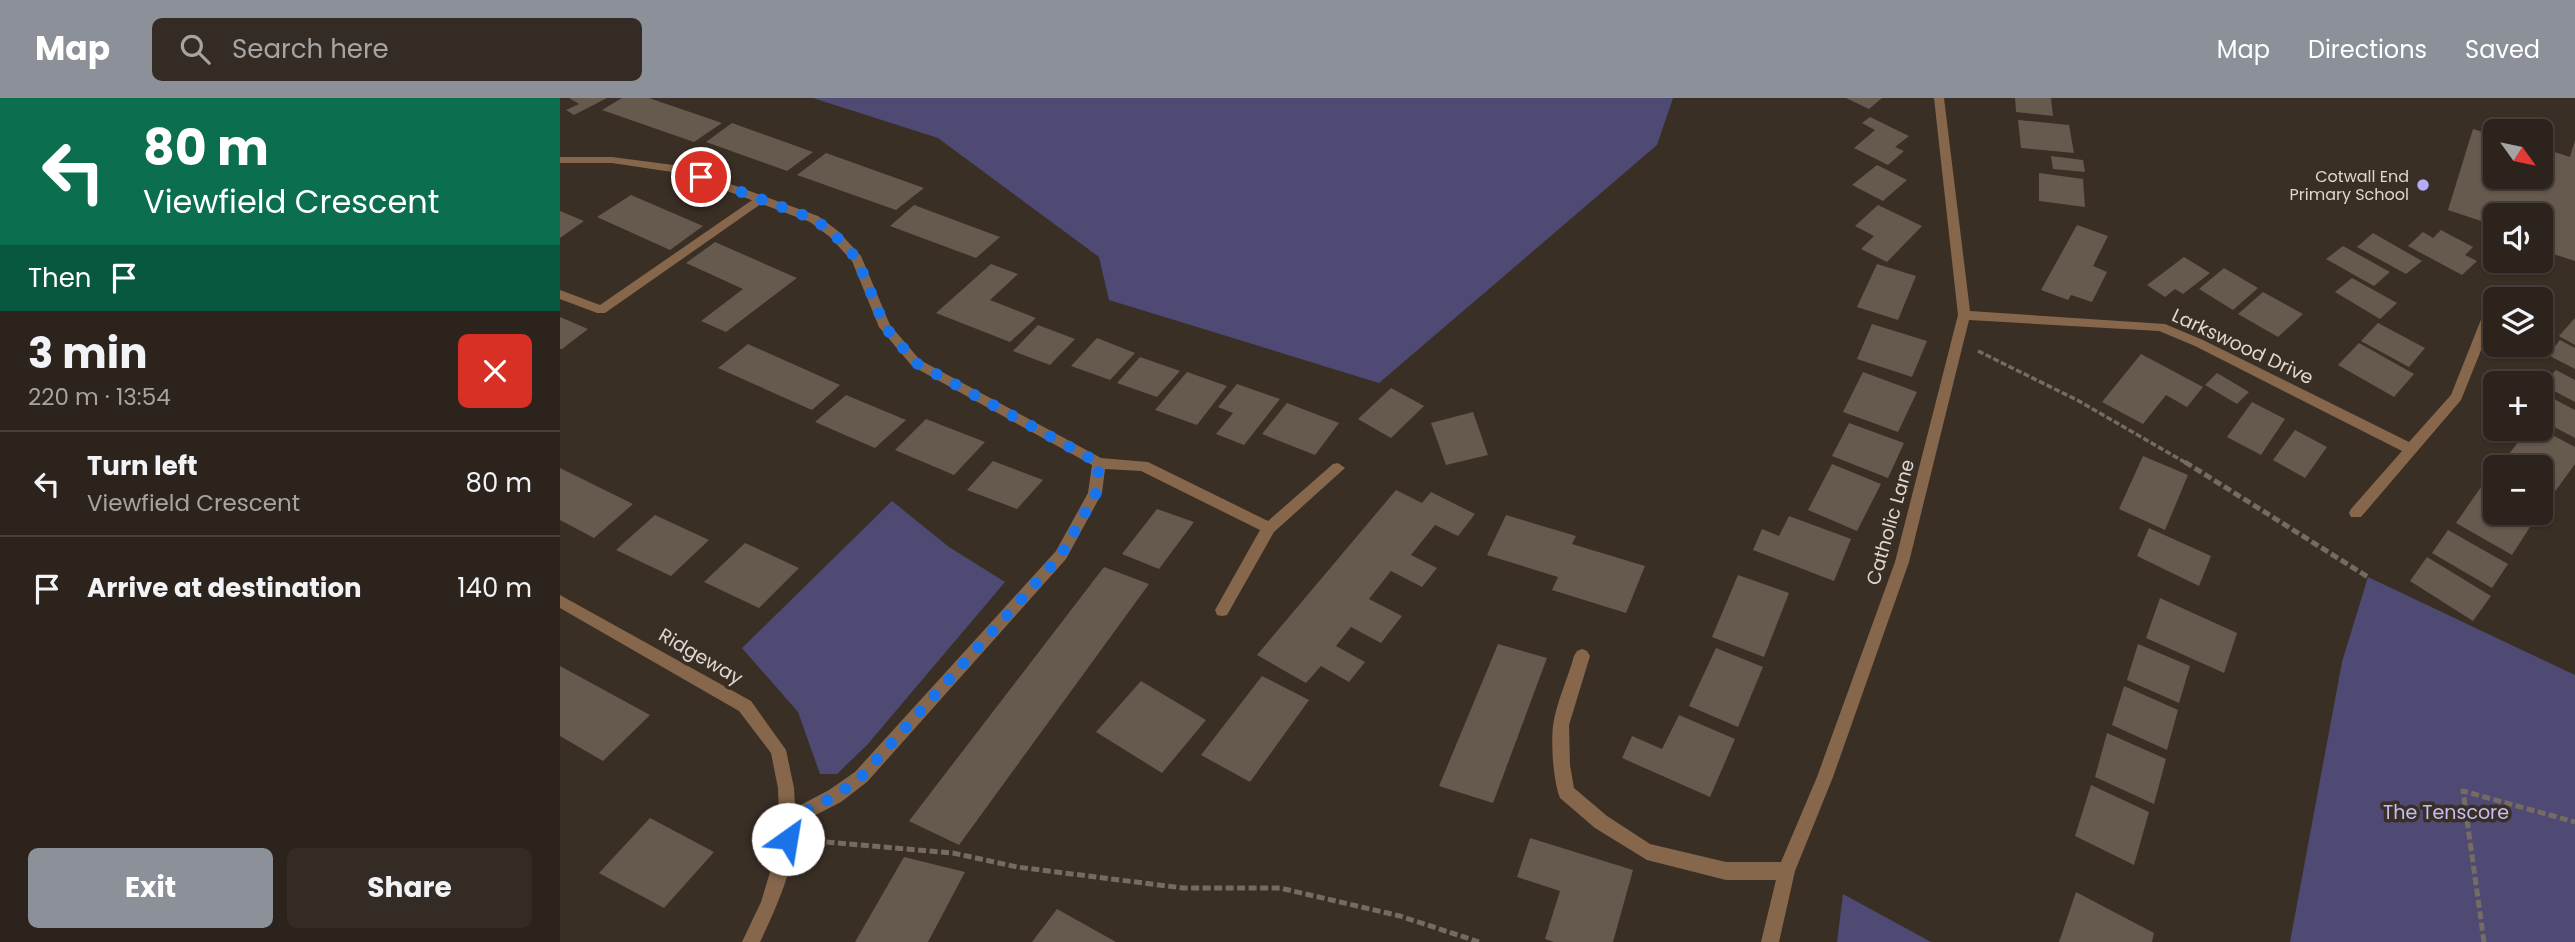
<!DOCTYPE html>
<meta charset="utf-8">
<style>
:root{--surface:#2c231c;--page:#342b25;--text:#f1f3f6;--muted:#a6a4a3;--line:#48403b;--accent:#8c9099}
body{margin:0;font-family:Poppins,sans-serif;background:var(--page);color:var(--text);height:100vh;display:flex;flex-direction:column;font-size:26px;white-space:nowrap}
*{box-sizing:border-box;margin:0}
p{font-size:23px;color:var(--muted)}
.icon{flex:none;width:38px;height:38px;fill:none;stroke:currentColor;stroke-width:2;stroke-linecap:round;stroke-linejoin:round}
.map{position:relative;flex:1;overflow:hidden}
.side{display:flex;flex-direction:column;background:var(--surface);width:560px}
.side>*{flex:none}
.banner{background:#0b6e4f;color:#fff;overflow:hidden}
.needle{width:46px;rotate:123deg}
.fabs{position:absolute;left:1923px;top:21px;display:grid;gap:14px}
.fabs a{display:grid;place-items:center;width:70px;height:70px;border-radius:10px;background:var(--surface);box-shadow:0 2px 5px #0004,0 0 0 2px var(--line);font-size:35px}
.pin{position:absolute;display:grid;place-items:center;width:60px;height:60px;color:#fff;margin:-30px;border:4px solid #fff;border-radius:50%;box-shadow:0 2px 7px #0007}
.me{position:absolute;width:77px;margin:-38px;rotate:32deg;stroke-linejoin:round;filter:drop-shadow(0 0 5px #0008)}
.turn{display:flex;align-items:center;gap:24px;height:147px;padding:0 28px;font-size:32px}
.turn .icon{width:91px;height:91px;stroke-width:2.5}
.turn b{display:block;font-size:49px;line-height:60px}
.then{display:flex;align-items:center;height:66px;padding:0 28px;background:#0003;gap:14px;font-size:26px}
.round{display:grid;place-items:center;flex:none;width:74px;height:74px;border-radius:10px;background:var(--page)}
.overview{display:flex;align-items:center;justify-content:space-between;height:119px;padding:0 28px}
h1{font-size:42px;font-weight:700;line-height:52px}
.cta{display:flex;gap:14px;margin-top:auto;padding:14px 28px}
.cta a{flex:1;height:80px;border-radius:10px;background:var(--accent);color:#fff;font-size:28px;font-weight:700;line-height:80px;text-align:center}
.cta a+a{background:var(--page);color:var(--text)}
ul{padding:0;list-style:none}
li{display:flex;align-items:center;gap:21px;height:105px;padding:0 28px;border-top:2px solid var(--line)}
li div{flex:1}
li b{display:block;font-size:26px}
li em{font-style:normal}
header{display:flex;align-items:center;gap:42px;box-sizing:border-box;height:98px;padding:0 35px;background:var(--accent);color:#fff}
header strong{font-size:33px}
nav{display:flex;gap:38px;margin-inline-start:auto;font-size:24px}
.search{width:490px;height:63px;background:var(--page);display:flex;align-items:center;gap:18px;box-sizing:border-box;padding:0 24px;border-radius:10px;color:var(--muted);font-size:26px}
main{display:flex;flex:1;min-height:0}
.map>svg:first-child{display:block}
</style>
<header>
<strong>Map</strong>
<div class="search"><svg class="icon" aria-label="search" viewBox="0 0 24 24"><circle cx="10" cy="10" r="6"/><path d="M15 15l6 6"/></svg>Search here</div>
<nav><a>Map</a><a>Directions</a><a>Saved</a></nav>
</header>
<main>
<section class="side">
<div class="banner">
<div class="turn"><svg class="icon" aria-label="left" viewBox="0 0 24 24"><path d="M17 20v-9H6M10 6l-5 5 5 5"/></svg><div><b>80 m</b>Viewfield Crescent</div></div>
<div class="then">Then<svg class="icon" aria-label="arrive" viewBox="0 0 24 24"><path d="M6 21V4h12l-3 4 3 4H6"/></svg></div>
</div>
<div class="overview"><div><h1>3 min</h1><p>220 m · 13:54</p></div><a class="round" style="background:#d93025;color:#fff"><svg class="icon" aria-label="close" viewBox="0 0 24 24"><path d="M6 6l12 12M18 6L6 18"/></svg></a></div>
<ul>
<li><svg class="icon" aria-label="left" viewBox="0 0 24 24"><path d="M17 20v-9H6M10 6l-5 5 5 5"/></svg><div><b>Turn left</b><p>Viewfield Crescent</p></div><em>80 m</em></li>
<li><svg class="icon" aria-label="arrive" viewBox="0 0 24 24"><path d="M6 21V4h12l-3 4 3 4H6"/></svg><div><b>Arrive at destination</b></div><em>140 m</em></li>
</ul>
<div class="cta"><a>Exit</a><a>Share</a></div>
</section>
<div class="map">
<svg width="2015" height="844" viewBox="0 0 2015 844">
<rect width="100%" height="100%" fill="#3a2f25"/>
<g fill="#4e4a73">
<path d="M253,0H1113L1097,47L819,285L549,202L539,159L378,40Z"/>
<path d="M332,403L389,449L445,484L307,647L277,676H260L238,614L182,550Z"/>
<path d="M1808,479L2015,577V844H1730L1782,564Z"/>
<path d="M1283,796L1371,844H1277Z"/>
</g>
<g fill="#66594e">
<path d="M9,0H47L14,17L6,12L19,6Z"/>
<path d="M62,0H89L162,25L134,44L42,12Z"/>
<path d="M1286,0H1322L1309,11Z"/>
<path d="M1455,0H1491L1493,18L1456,14Z"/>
<path d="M1310,19L1349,38L1335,49L1344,53L1328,67L1294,50L1315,32L1302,25Z"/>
<path d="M1458,22L1509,27L1514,55L1461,50Z"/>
<path d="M172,25L253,54L227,73L146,44Z"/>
<path d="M1913,31L1936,38V79H1981L1985,51L2010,59L2015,42V163L1981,152V117H1936V128L1888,112Z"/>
<path d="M266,55L364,90L336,112L237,77Z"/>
<path d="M1491,58L1523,62L1525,74L1493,71Z"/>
<path d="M1317,67L1347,82L1323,103L1292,87Z"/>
<path d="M1479,75L1523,81L1525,109L1479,103Z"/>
<path d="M71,97L143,128L110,152L37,119Z"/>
<path d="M354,107L440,139L416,160L330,128Z"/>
<path d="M1318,107L1362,128L1327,164L1301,151L1314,138L1295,128Z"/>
<path d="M0,113L24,123L0,140Z"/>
<path d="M1517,127L1548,138L1533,168L1547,174L1532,204L1511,197L1508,202L1481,192Z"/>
<path d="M1881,132L1913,149L1905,157L1917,163L1902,177L1848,148L1863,134L1873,140Z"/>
<path d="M1813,135L1862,163L1846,176L1797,149Z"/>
<path d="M155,144L237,180L166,234L141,223L183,191L126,165Z"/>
<path d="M1783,148L1830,174L1814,188L1766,161Z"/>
<path d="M1624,159L1650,175L1623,196L1615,191L1605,199L1587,187Z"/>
<path d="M431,166L458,176L430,202L476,220L450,244L376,215Z"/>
<path d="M1317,166L1356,178L1338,222L1297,209Z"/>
<path d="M1664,170L1698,190L1673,212L1639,191Z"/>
<path d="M1792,180L1837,205L1820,221L1775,194Z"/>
<path d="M1703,194L1743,216L1718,239L1678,216Z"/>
<path d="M0,219L28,231L2,251H0Z"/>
<path d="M2015,220V247L1999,238Z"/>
<path d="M1818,225L1865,250L1849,269L1801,243Z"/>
<path d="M1312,226L1367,243L1352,279L1297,261Z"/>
<path d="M478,227L515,241L490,267L453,253Z"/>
<path d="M537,240L575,255L550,282L511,268Z"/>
<path d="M2000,242L2015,250V271L1988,257Z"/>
<path d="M1799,245L1854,276L1834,299L1778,267Z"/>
<path d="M188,246L280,287L252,312L158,270Z"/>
<path d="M1581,256L1643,289L1627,309L1606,297L1583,326L1542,304Z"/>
<path d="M580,259L620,273L597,299L557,285Z"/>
<path d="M1996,272L2015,282V304L1983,287Z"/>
<path d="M627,274L667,288L637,327L595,312Z"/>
<path d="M1303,274L1357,294L1338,334L1283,314Z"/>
<path d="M1657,275L1689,294L1677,306L1645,287Z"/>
<path d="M677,286L720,301L684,347L656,336L673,315L658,309Z"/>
<path d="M831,290L864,308L831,340L798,321Z"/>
<path d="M286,297L346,322L315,350L255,324Z"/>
<path d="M1986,297L2015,312V340L1981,322V304Z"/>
<path d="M1692,304L1725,321L1701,357L1667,339Z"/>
<path d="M727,305L779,325L755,357L702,336Z"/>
<path d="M913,314L928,357L886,367L871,325Z"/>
<path d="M366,321L425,344L394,377L335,352Z"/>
<path d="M1289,325L1344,345L1328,380L1272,358Z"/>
<path d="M1968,331H1981L2015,349V366L1991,399L1981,394V369H1939Z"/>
<path d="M1735,332L1767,349L1745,380L1713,362Z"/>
<path d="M1583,358L1628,377L1605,432L1559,411Z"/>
<path d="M433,363L483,382L457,411L407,392Z"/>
<path d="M1272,366L1321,386L1297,433L1248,412Z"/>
<path d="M0,370L73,406L34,440L0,422Z"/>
<path d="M1930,376L1936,380V415H1979L1952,457L1896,425Z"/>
<path d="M836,392L862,405L871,394L915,416L898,438L875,427L851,457L877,470L862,489L831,473L809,501L842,518L821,545L791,529L776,548L805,564L789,584L761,568L746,585L697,557Z"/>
<path d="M597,411L634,424L599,471L562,456Z"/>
<path d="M95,417L149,442L111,478L56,452Z"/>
<path d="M946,417L1016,438L1012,446L1085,468L1066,515L992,492L998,479L927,457Z"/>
<path d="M1229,418L1291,441L1274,483L1193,452L1202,431L1219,438Z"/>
<path d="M1589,430L1651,458L1639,488L1577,458Z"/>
<path d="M1888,432L1948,466L1932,490L1872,455Z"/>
<path d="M185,445L239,470L199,510L144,484Z"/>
<path d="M1867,459L1931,498L1913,523L1850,483Z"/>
<path d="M544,469L589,486L399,747L349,723Z"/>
<path d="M1178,477L1229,495L1204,559L1152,539Z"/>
<path d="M1600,500L1677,535L1664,575L1586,540Z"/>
<path d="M938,546L987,560L933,705L879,688Z"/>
<path d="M1578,546L1630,568L1619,605L1567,582Z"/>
<path d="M1156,550L1203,569L1178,629L1129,608Z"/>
<path d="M0,568L90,617L43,663L0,638Z"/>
<path d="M702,578L749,602L690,684L641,657Z"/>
<path d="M581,583L646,622L602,675L536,634Z"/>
<path d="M1564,588L1618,612L1607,652L1552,627Z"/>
<path d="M1119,617L1175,641L1150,699L1062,660L1072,638L1102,651Z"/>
<path d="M1547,635L1606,661L1594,706L1535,679Z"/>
<path d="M1531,687L1589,714L1574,767L1515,738Z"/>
<path d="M90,720L154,754L104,810L39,775Z"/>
<path d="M970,740L1073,772L1053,844H994L985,841L1000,793L957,779Z"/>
<path d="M344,759L405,774L368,844H295Z"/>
<path d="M1516,794L1594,835L1592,844H1499Z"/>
<path d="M497,811L556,844H472Z"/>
</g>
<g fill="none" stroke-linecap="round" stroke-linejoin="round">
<path stroke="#756b62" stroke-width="3.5" stroke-dasharray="6 2.5" stroke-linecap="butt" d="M1418,253L1519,303L1628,366"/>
<g stroke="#756b62" stroke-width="5" stroke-dasharray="8 3.5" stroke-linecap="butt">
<path d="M1625,364L1808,479"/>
<path d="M255,743L393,755L457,769L623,790H720L840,818L919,844"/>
<path d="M1924,844L1903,693L2015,724"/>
</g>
<path fill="#87674b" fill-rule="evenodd" d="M201,96L207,100L205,103L45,215H37L0,201V192L40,207Z"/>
<g fill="#87674b" fill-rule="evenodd">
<path d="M1374,0H1384L1410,213L1605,226L1643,242L1849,344L1891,297L1928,204L1934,200L1938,201H1936V215L1901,302L1801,419H1791L1789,415L1791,411L1842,353L1635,248L1599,233L1409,222L1349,464L1273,679L1235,773L1219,844H1201L1216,782H1166L1087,762L1035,730L1000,700C993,682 991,646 993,628C996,605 1008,580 1014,558L1017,553L1022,551L1027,553L1030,558L1009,627L1010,667L1014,690L1047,718L1090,746L1166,764H1221L1257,679L1335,464L1398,217Z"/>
<path d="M0,59H52L121,68L258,118L278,133L301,158L330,227L360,262L541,360L588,364L708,423L773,366L778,365L785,370L714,434L667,517L662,518L657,517L655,512L700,432L581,373L545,371L542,395L506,461L307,684L281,704L236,727C237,764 216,811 200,844H182L201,804L220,741L218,690L211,655L179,613L0,510V497L191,603L226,652L234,690L235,710L269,692L295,674L496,453L528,395L532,367L352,268L319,229L292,163L270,139L250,124L119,75L52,65H0Z"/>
</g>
</g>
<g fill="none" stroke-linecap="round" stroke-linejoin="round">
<path stroke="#1a73e8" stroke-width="12" stroke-dasharray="0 21.6" d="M141,79L254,121L274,136L297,161L325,229L356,265L539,365L536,395L501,457L301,679L275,698L229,722L228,741"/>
</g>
<circle fill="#b4acf9" stroke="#3a2f25" stroke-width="2.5" cx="1863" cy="87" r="7"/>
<g text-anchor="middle" stroke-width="7" stroke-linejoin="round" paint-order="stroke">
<g font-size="16" fill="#dfd7d1" stroke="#3a2f25" text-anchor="end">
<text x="1849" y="84">Cotwall End<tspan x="1849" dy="18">Primary School</tspan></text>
</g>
<g font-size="19" fill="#dfd7d1" stroke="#3a2f25">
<text transform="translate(1683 248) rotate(25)" y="7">Larkswood Drive</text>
<text transform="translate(1330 424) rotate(-74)" y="7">Catholic Lane</text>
<text transform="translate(141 558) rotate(30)" y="7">Ridgeway</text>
</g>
<g font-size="19" fill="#c3bef7" stroke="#3a2f25">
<text x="1886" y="721">The Tenscore</text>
</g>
</g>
</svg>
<div class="fabs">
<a><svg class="needle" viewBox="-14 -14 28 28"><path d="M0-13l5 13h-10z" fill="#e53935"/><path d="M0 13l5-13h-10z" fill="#a6a4a3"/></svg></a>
<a><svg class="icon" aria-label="sound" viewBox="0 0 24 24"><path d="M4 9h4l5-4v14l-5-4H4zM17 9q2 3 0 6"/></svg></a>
<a><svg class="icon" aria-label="layers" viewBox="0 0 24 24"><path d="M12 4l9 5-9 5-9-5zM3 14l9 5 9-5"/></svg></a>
<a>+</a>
<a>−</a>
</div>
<div class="pin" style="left:141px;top:79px;background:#d93025"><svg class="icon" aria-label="arrive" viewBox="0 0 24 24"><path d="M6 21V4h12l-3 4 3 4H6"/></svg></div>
<svg class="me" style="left:228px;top:741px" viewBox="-20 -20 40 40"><circle r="19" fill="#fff"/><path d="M0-13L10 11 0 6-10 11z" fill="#1a73e8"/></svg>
</div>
</main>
